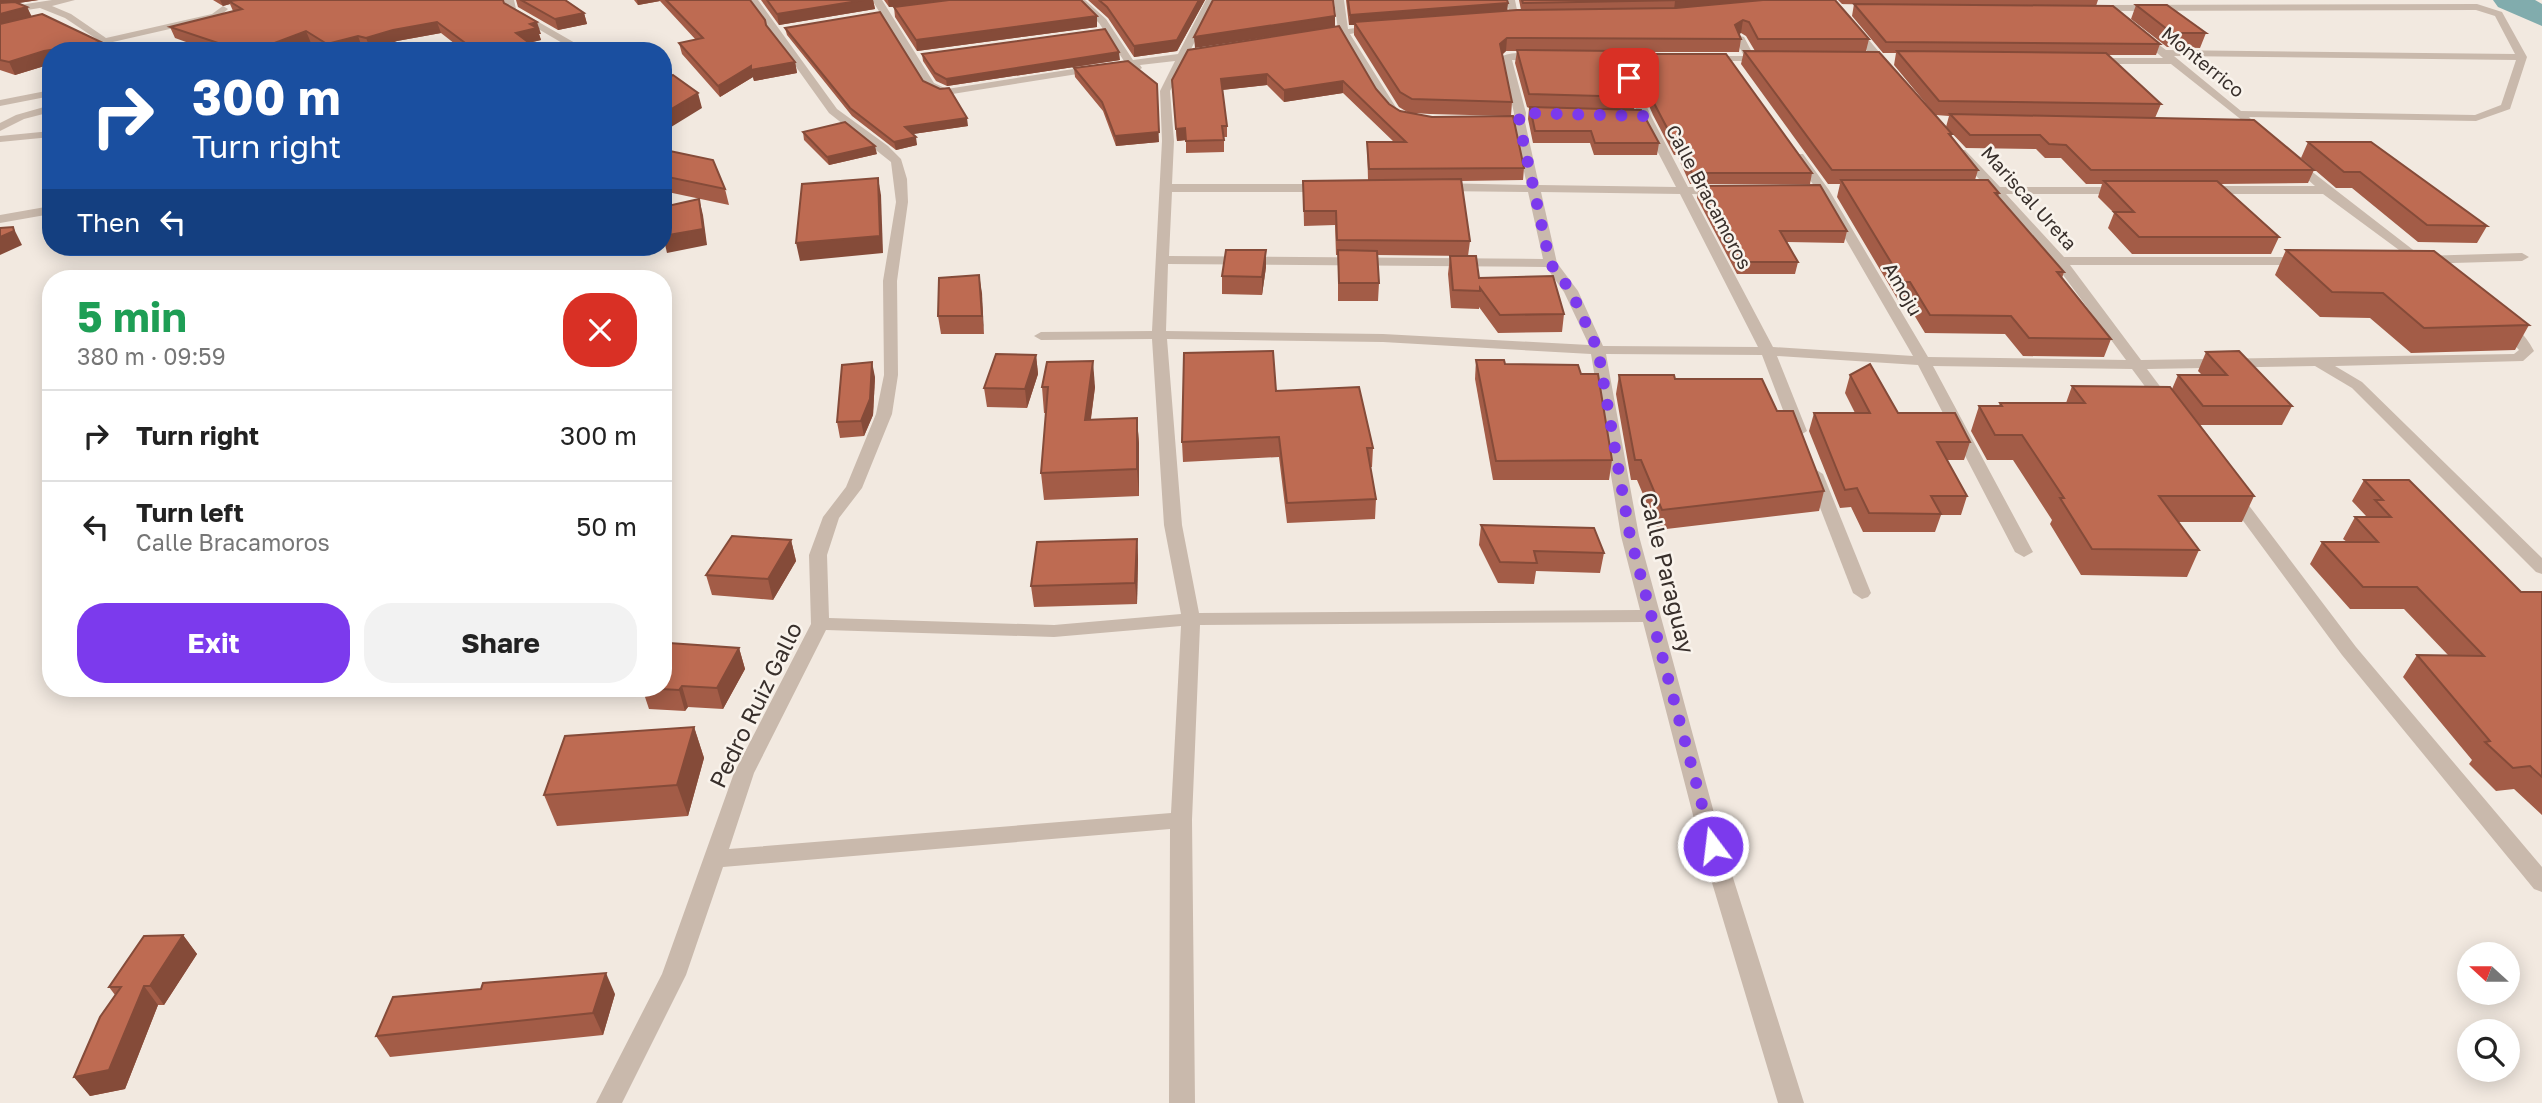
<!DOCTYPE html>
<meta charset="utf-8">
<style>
:root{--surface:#fff;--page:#f2f2f2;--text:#222;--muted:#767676;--line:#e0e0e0;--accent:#7c3aed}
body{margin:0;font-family:"Golos Text",sans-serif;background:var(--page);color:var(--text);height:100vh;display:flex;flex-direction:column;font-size:26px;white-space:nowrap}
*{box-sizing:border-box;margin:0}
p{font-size:23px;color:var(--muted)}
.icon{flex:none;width:38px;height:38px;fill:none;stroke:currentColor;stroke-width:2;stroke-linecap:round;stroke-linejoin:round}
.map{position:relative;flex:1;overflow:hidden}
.panel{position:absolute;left:42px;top:270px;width:630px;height:427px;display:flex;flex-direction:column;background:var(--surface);border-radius:28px;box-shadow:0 4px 18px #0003}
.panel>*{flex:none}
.banner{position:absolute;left:42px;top:42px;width:630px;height:214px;border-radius:28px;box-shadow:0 4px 18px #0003;background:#1a4fa0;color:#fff;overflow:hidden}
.needle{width:46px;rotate:291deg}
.tools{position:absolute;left:2457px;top:942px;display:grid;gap:14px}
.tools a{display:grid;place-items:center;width:63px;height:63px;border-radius:50%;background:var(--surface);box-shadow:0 4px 18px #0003;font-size:35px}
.pin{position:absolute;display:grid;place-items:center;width:60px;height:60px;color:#fff;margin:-30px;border-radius:14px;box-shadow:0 4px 10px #0006}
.me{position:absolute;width:77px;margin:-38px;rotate:345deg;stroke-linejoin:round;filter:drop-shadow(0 0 5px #0008)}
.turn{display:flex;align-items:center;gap:24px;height:147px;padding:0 35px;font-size:32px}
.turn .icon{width:91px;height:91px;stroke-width:2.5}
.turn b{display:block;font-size:49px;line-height:60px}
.then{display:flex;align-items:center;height:66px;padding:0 35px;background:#0003;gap:14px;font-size:26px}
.round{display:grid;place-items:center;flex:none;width:74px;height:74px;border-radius:28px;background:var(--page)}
.head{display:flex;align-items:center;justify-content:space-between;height:119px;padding:0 35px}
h1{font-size:42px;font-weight:700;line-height:52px;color:#1e9e55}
.action{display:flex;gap:14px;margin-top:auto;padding:14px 35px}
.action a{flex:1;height:80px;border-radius:28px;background:var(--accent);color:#fff;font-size:28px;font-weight:700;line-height:80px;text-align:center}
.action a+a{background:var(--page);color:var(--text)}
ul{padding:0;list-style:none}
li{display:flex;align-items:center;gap:21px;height:91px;padding:0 35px;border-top:2px solid var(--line)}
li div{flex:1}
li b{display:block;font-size:26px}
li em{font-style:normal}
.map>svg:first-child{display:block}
</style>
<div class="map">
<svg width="2542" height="1103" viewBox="0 0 2542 1103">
<rect width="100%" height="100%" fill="#f2e9e0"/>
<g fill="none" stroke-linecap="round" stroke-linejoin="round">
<path fill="#81acad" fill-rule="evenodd" d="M2493,0H2535L2542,4V26L2498,7Z"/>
<g fill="#c9b9ac" fill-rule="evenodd">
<path d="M52,0H75L52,6L71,14L106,38L212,14L223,6L228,9L218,18L104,44L65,18L40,8L0,14V8Z"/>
<path d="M504,0H514L516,9L589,51H576L509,12Z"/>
<path d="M748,0H758L837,109L888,146L901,159L907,179L908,202L897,281L898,375L892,414L862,488L839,518L827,555L829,618L1054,625L1181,614L1164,525L1152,339L1041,340L1034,336L1041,332L1152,331L1162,141L1160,91L1175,61L1140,65L1142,68L1137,71L1128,66L946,95L926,87L872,0H882L934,83L947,89L1124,61L1099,23L1074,0H1085L1106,19L1133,60L1178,54L1206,0H1216L1189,53L1196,56L1186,60L1170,91L1174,141L1172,184H1326L1332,188L1326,192H1172L1169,256L1543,259L1528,192L1438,191L1432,187L1438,183L1527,185L1513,122L1514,113L1501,57C1510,51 1534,52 1543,58L1538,61L1512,60L1526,113L1525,122L1539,185L1676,187L1639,116L1617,61H1598L1593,58L1598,55L1658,57V61L1654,62H1627L1651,116L1688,187H1722L1728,191L1722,195L1692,194L1773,347L1913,356L1817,190L1793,156L1795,154H1803L1829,190L1928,357L2126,360L2055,264L1993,195L1970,194V188L1986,187L1957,154V150H1965L2000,187H2128V193L2124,194H2006L2064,257H2304L2311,261L2304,265H2070L2141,360L2514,354L2519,350L2496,324L2503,320C2516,324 2528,339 2534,351L2523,361L2335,366L2362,382L2542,558V574L2536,572L2352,388L2315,366L2147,369L2174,405L2166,410L2161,408L2132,369L1933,366L2033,552L2024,557L2015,552L1918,365L1777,356L1807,431L1799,436L1791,431L1762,355L1606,354L1639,536L1723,846L1804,1103H1778L1701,846L1643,622L1200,625L1192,820L1195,1103H1169L1170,829L723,867L686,975L622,1103H596L662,974L734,773L811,624L809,555L823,517L846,487L876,414L884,375L883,281L896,202L891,162L829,113ZM1541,192L1680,194L1758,347L1603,346L1578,291L1557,263ZM1168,264L1546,267L1564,292L1589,345L1383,334L1166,331ZM1167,339L1383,342L1591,354L1621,536L1640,610L1199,613L1182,525ZM1181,626L1171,813L729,849L754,773L826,630L1054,637Z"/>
<path d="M1334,0H1344L1348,29L1377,25L1382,28L1350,34L1397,109L1410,116V120H1402L1389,113L1341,35L1318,38L1313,35L1338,30Z"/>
<path d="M1505,0H1515L1519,20H1513Z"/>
<path d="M1825,0H1835L1891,66V70H1883Z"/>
<path d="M2477,4L2502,12L2527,57L2510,109L2476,121L2249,117L2254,122L2248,125L2171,64H2091L2086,61L2091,58H2163L2136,35L2134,33L2139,30L2166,50L2515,54L2495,16L2476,10L2107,11L2102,8L2107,5ZM2174,56L2516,60L2501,105L2475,115L2241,111Z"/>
<path d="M1740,36L1744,37L1754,56L1770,57V61H1706V57L1710,56H1744L1735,39Z"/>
<path d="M51,90V96L0,106V100Z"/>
<path d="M51,105V112L24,119L0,131V123L16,115Z"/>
<path d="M51,131V137L0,142V136Z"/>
<path d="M2293,157L2421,256L2522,253L2529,257L2522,261L2418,264L2323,194H2205L2199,190L2205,186H2315L2289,163V159Z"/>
<path d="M51,206V214L0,223V215Z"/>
<path d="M1815,469L1823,474L1871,593L1868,597L1862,599L1853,593L1807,474Z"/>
<path d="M2232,490L2238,491L2356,647L2542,867V892L2534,889L2342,655L2224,495Z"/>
</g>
</g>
<g fill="#a35c47" fill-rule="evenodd">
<path d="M0,0H39L18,3L27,7L51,64L15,75L0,70Z"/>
<path d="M213,0H503L504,3L541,34H539L541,40L529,43L540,51H464L441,33L397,41L371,50L362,47L348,51H324L311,43L290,51H211L175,38L170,27L233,11L230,4L223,6Z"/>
<path d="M516,0H566L584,13L587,24L558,30L518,7Z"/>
<path d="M634,0H750L766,26L795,62L797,73L754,81L753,77L720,97L682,54L679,43L696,40L660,1L638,5Z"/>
<path d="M761,0H873L875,9L779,25Z"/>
<path d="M884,0H947L1097,27L917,51L895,17L894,7H889Z"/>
<path d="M1088,0H1205L1177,51L1134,57L1108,18Z"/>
<path d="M1346,0H1507V11L1521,10L1519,0H1835L1869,39L1866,51L1932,111L1894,65L1896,53H1883L1852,16L1854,4L1922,5L1842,4L1838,0H2098L2096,6L2160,44L2156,55H2108L2161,104L2155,118L2314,170L2308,183L2221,184L2279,237L2271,254H2132L2108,228L2114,213L2098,197L2102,184H2086L2061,158H2045L2036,149L1966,148L1946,127L1949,116L1936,115L1952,134L1951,138L1978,170L1975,180L1999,193L1998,197L2064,272L2062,278L2111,339L2104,357L2023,356L2005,334L1925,333L1905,300H1898L1837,197L1840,184H1828L1741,64L1744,51H1755L1746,36L1741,33L1739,34L1741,39L1739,52H1618L1636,97L1634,109L1659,143L1657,155H1594L1590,143H1533L1528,119L1529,108L1527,107L1515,63L1517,51H1506L1502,55L1512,102L1511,116L1524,168L1523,180L1461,181L1470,241L1468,256L1377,255L1379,283L1378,301H1338V255H1336L1335,225L1304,226L1303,181L1368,180L1367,142H1394L1343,93L1284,102L1267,85L1222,90L1227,126V137H1224V152L1186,153V140L1177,141L1173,92L1339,26L1376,89L1389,104L1400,111L1409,113L1399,107L1354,35V25H1349ZM1414,113L1430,114L1509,116L1432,117Z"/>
<path d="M2136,5L2206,33L2200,48L2167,47L2131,19Z"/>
<path d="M785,28L923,81L968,126L913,134L917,145L896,150L852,116L787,35Z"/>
<path d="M922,54L1120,60L947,86L936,81L923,61Z"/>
<path d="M1632,54L1812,173L1810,184H1690L1677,155H1674L1653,115L1631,64Z"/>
<path d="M1074,68L1159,142L1116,146L1103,111L1075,77Z"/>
<path d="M803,132L877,154L829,165L804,140Z"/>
<path d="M2308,142L2487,226L2477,243L2418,242L2352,188H2336L2301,158Z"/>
<path d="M663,151L725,189L729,205L663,191Z"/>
<path d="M1699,186L1847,231L1844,243L1787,242L1798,262L1795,274H1737L1697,198Z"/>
<path d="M1266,250V267L1262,295L1222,294V276Z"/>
<path d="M2286,250L2529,325L2515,350L2411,353L2370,318L2320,317L2275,275Z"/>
<path d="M1450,256L1479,278L1564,314L1562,332L1498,333L1479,307V309L1451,308L1448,274Z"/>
<path d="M979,275L984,334H941L938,316Z"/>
<path d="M2206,352L2292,406L2282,425H2200L2254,496L2242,522H2178L2199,550L2187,577L2081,575L2050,524L2052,520L2013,460H1987L1971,431L1979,406H1999L2000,403H2066L2072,386L2172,389L2178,375H2202L2198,371Z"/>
<path d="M1036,355L1038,374L1027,408L987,407L984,388Z"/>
<path d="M1476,360L1581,374L1612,460L1609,480H1493L1475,379Z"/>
<path d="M1619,375L1675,379L1777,411L1824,491L1819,511L1658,530L1637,480H1631L1616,394Z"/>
<path d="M1850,375L1898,413L1970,442L1964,460H1947L1967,496L1961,515H1941L1935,532H1863L1851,507L1840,508L1809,431L1814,413H1855L1845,393Z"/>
<path d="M875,377L873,415L864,436L840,438L837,422Z"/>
<path d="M1042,387H1095L1091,419L1137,418L1139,444V496L1044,500L1041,473L1046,413H1044Z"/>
<path d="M1276,391L1373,448L1372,467H1370L1376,499L1375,519L1287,523L1279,457L1183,462L1182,442Z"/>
<path d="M2364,480L2521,592H2542V815L2514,789L2496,791L2469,764L2472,760L2403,677L2417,655H2448L2404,609H2350L2310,564L2322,542H2347L2343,539L2355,517H2365L2366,516L2352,501Z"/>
<path d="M1481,525L1604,553L1600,573L1536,571L1534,584L1498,583L1479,545Z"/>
<path d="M1137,539L1138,559L1137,604L1034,607L1031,586Z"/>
<path d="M791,540L796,561L773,600L712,595L706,575Z"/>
<path d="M739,648L745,669L723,709L688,707L685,711L649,709L642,688Z"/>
<path d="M694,727L704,758L688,816L557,826L544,795Z"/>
<path d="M183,935L197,954L164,1005H158L125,1089L90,1096L74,1077L115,995L109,987Z"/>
<path d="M615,994L603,1035L390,1057L376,1036Z"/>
</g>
<g fill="#854b39">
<path d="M0,0H38L0,6Z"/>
<path d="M220,0H247L229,1L230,4L223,6Z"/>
<path d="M637,0H659L660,1L638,5Z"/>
<path d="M864,0H873L875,9L779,25L777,14Z"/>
<path d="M888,0H947L889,7Z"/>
<path d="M1199,0H1205L1177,51L1134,57V46Z"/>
<path d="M1685,0H1802L1674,10L1675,1Z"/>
<path d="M1508,3L1507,14L1354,22V25H1349L1350,15Z"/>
<path d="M27,7L33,19L0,27V14Z"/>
<path d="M584,13L587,24L558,30L555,19Z"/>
<path d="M1097,16V27L917,51L916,40Z"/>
<path d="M1335,16V27L1195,48L1194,37Z"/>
<path d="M1743,20L1741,33L1732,38L1735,25Z"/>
<path d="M437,22L441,33L397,41L371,50L366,38L393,30Z"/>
<path d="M537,22L541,34H539L541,40L519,45L516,33L530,24Z"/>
<path d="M306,31L311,43L290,51H266L264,47Z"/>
<path d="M358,36L362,47L348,51H330L327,44Z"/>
<path d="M1507,38L1506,51L1498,58L1500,44Z"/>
<path d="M101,42L105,51H51V64L15,75L9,62L44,51Z"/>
<path d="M1119,52L1120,60L947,86L946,79Z"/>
<path d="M795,62L797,73L754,81L753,77L720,97L718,86L751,66Z"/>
<path d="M1267,74V85L1221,90V79Z"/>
<path d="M1343,81V93L1284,102V90Z"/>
<path d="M698,93L702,108L663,132V114Z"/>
<path d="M1157,93L1159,142L1116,146L1115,136Z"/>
<path d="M967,118L968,126L906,135L905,127Z"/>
<path d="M1185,128L1186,140L1177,141L1176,129Z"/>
<path d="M916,137L917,145L896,150L894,142Z"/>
<path d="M875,146L877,154L829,165L827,157Z"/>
<path d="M878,178L881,195L883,253L800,261L796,243Z"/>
<path d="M699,199L703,215L707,245L667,253L663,236Z"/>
<path d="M13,227L22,245L0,255V237Z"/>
<path d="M1266,250V267L1262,295V277Z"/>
<path d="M979,275L982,293L984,334L982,316Z"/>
<path d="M1036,355L1038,374L1027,408L1025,389Z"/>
<path d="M1093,361L1095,387L1087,446L1085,420Z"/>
<path d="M872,362L875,377L873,415L864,436L861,421Z"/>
<path d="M1137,418L1139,444V496L1137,469Z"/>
<path d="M1137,539L1138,559L1137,604L1135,583Z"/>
<path d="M791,540L796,561L773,600L768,579Z"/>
<path d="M739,648L745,669L723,709L717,688Z"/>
<path d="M682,686L688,707L685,711L679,690Z"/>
<path d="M694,727L704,758L688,816L677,785Z"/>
<path d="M183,935L197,954L164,1005L150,986Z"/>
<path d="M606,973L615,994L603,1035L593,1013Z"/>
<path d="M144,986L158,1005L125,1089L90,1096L74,1077Z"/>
</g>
<g fill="#be6b52" stroke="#854b39" stroke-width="2">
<path d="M238,0H503L504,3L537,22L530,24L537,28L516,33L540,51H476L437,22L393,30L366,38L358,36L327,44L306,31L264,47L250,44H221L170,27L242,9L229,1Z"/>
<path d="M521,0H565L584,13L555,19Z"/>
<path d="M666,0H750L765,20L766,25L795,62L751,70V66L718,86L679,43L703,38Z"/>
<path d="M767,0H864L777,14Z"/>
<path d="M949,0H1081L1097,16L916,40L894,7Z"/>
<path d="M1099,0H1199L1177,40L1134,46L1107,7Z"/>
<path d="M1213,0H1333L1335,16L1194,37Z"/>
<path d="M1348,0H1507L1508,3L1350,15Z"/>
<path d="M1522,0H1685L1523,3Z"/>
<path d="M1763,0H1835L1869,39H1758L1749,22L1743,20L1735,25L1741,39L1507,38L1500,44L1512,102L1412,99L1400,92L1354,22L1517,10L1676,8Z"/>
<path d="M15,2L27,7L0,14V3Z"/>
<path d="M1854,4L2113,6L2160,44L1886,42Z"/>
<path d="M2136,5H2167L2206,33H2172Z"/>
<path d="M880,12L923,81L940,89L949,88L967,118L905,127L916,137L894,142L850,108L785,28Z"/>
<path d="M42,14L101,42L44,51L9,62L0,60V24Z"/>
<path d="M1339,26L1376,89L1389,104L1400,111L1432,117L1513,116L1524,168L1369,169L1367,142H1406L1343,81L1284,90L1267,74L1221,79L1227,126H1222L1224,140L1186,141L1185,128L1176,129L1172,80L1188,50Z"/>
<path d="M1105,29L1119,52L946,79L935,73L922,54Z"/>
<path d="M1517,50L1617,51L1636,97L1529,94Z"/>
<path d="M1744,51L1879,52L1952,134H1949L1978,170H1832Z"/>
<path d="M1897,51L2106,53L2161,104L1939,101Z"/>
<path d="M1632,54H1726L1812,173H1692L1679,145H1676L1655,105Z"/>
<path d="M1128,61L1157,84L1159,132L1115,136L1102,102L1074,68Z"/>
<path d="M673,75L698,93L663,114V80Z"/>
<path d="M1530,107L1641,110L1659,143H1595L1591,131H1535Z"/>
<path d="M1950,114L2254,120L2314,170H2091L2066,145L2049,144L2040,135H1970Z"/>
<path d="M845,122L875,146L827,157L803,132Z"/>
<path d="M2308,142H2371L2487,226L2427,225L2360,172H2344Z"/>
<path d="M51,148V162L45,151Z"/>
<path d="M665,150L713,160L725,189L663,176V151Z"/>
<path d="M878,178L880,236L796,243L802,184Z"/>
<path d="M1461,179L1470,241L1337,240L1336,211H1304L1303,181Z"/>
<path d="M1841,180H1988L1999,193H1995L2064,272H2057L2111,339L2029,338L2011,316L1930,315L1910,282H1903Z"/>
<path d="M2104,181H2217L2279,237H2139L2114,212H2134Z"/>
<path d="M1820,185L1847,231H1780L1798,262H1739L1699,186Z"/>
<path d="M699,199L703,229L663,236V207Z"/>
<path d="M13,227L14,231L0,237V228Z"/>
<path d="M1226,250H1266L1262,277L1222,276Z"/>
<path d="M1338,250L1377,251L1379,283H1339Z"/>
<path d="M2286,250L2434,251L2529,325L2424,328L2383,293L2332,292Z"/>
<path d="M1450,256H1476L1479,278L1553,276L1564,314L1500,315L1480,288V291L1453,290Z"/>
<path d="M979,275L982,316H938L939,278Z"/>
<path d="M1273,351L1276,391L1359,387L1373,448H1367L1376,499L1287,503L1279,437L1182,442L1184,353Z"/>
<path d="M2239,351L2292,406H2203L2178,375H2227L2206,352Z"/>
<path d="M996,354L1036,355L1025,389L984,388Z"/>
<path d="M1476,360H1504L1505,364L1578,365L1581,374H1598L1612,460L1496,461Z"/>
<path d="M1093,361L1085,420L1137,418V469L1041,473L1048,387H1042L1047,362Z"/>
<path d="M872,362L870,399L861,421L837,422L842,365Z"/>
<path d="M1870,364L1898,413H1955L1970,442H1937L1967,496H1931L1941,514L1869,513L1857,488L1845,490L1814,413H1870L1850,375Z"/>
<path d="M1619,375H1674L1675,379H1762L1777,411H1793L1824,491L1662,510L1641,460H1635Z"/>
<path d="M2072,386L2170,387L2254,496H2159L2199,550L2092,549L2060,498H2064L2022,435H1995L1979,406H2002L2000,403H2085Z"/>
<path d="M2364,480H2409L2521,592H2542V777L2530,766L2513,768L2485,742L2490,741L2417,655L2484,656L2417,587H2363L2322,542H2378L2355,517H2391L2375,500H2383Z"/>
<path d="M1481,525L1594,528L1604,553L1534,551L1537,563L1500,562Z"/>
<path d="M732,536L791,540L768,579L706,575Z"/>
<path d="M1137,539L1135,583L1031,586L1037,542Z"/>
<path d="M669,643L739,648L717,688L682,686L679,690L642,688H663V653Z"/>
<path d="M694,727L677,785L544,795L565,736Z"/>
<path d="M183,935L150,986H144L109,1070L74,1077L100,1017L121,987H109L144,936Z"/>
<path d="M606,973L593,1013L376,1036L393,997L481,989L483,983Z"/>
</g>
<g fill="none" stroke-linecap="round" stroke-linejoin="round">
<path stroke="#7c3aed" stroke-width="12" stroke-dasharray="0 21.6" d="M1629,78L1645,116L1520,113L1519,122L1550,263L1571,291L1598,350L1630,536L1713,846"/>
</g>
<g text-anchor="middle" stroke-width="5" stroke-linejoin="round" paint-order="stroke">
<g font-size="19" fill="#382f2b" stroke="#f9f3ec">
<text transform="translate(2203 62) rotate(39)" y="7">Monterrico</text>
<text transform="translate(1709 197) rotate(62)" y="7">Calle Bracamoros</text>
<text transform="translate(2029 198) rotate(48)" y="7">Mariscal Ureta</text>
<text transform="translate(1903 289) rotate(60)" y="7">Amoju</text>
</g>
<g font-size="23" fill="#382f2b" stroke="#f9f3ec">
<text transform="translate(1667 573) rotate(76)" y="8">Calle Paraguay</text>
<text transform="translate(756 705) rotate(-64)" y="8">Pedro Ruiz Gallo</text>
</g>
</g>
</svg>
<div class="tools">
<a><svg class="needle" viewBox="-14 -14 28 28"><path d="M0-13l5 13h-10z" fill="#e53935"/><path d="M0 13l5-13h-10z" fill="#767676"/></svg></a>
<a><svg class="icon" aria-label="search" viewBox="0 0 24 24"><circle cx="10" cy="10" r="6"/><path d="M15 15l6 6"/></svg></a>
</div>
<div class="pin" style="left:1629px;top:78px;background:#d93025"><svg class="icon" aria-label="arrive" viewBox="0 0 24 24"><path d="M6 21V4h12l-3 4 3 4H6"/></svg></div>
<svg class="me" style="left:1713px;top:846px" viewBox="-20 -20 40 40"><circle r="17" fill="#7c3aed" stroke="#fff" stroke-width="3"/><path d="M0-11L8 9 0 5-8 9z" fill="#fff"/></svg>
<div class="banner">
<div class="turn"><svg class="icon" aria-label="right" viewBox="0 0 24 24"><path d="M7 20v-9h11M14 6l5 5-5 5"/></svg><div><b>300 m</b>Turn right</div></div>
<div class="then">Then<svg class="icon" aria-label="left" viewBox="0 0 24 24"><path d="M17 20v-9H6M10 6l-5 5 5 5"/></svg></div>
</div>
<section class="panel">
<div class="head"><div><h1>5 min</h1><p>380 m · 09:59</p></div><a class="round" style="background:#d93025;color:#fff"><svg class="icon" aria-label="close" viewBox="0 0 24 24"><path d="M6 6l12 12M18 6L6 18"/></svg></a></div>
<ul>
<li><svg class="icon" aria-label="right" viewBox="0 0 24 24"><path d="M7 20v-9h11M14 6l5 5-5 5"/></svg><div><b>Turn right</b></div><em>300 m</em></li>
<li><svg class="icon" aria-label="left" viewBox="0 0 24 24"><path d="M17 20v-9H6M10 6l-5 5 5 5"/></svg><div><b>Turn left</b><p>Calle Bracamoros</p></div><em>50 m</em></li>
</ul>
<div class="action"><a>Exit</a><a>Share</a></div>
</section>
</div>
